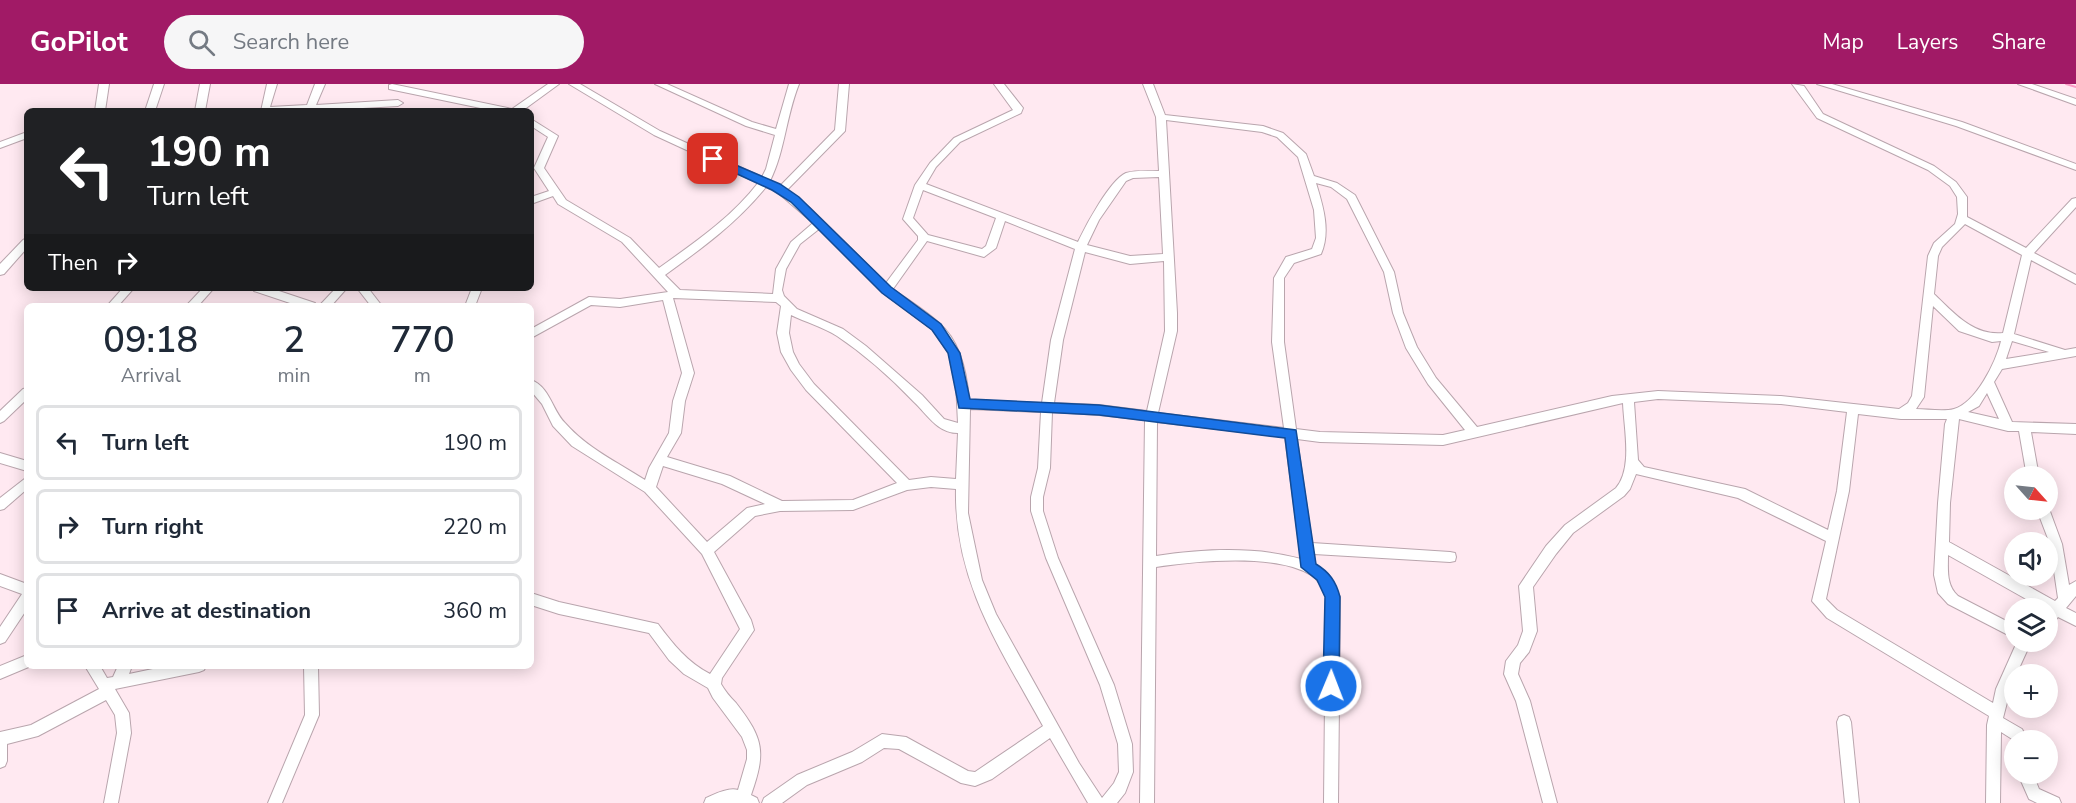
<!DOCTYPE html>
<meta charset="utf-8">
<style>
:root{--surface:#fff;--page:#f6f6f7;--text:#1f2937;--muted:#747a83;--line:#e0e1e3;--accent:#a11a66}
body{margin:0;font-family:"Nunito Sans",sans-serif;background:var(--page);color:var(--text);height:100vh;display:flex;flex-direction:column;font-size:22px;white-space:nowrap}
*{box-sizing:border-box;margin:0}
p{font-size:20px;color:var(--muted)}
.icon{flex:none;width:33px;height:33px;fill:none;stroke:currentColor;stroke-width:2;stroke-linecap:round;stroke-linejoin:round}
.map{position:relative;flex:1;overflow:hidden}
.details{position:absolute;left:24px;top:219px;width:510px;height:366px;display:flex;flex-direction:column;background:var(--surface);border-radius:9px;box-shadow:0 3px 15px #0003}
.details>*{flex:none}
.banner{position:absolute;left:24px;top:24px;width:510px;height:183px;border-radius:9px;box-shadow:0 3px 15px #0003;background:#202124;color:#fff;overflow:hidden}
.needle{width:39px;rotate:117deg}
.fabs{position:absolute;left:2004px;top:382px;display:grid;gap:12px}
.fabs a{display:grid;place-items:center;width:54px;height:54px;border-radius:50%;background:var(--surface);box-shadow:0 3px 15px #0003;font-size:30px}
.pin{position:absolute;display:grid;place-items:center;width:51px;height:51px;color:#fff;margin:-26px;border-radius:12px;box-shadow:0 3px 9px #0006}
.me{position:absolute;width:66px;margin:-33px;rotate:1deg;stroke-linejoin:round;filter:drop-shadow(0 0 4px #0008)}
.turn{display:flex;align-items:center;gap:21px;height:126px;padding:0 24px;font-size:27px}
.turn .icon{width:78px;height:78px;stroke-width:2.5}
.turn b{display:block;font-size:42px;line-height:51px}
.then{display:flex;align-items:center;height:57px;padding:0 24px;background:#0003;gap:12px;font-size:22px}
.eta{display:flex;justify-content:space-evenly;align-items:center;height:102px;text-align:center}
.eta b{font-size:36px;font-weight:600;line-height:42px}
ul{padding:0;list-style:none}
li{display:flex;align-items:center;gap:18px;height:75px;margin:0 12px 9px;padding:0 12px;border:3px solid var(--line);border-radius:9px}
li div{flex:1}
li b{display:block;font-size:22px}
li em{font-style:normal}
header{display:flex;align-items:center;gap:36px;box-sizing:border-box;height:84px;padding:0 30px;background:var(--accent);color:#fff}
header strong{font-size:28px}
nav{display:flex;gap:33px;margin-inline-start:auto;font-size:21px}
.search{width:420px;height:54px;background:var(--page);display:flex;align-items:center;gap:15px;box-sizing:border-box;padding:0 21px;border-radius:33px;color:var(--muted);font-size:22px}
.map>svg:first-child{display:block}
</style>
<header>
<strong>GoPilot</strong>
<div class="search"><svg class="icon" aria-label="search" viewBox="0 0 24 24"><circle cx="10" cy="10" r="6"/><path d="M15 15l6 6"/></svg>Search here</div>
<nav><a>Map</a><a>Layers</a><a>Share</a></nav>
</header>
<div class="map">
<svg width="2076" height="719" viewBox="0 0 2076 719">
<rect width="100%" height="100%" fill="#ffe9f1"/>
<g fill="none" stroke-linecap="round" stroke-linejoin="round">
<path stroke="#fb9cc6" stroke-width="2" d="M2066,0L2076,3"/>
<defs>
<g id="minor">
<path d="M99,0H109L105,27H95Z"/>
<path d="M154,0H164L155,27H145Z"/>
<path d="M200,0H210L205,27H195Z"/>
<path d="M267,0H277L270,23L307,21L315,0H325L316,21L398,16L403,19L398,22L310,27H261Z"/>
<path d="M392,0L512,25L548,0H559L522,27H495L389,5V1Z"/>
<path d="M569,0H580L660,47L762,93L766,85L775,51L746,42L655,0H667L752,38L776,45L789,0H799C786,32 785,67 770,97L780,102L835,46L839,0H849L845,47L787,106L810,124L886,199L918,156V152L903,135L915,101L930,79L954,54L1013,26L994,0H1004L1023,24L1021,29L960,58L936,83L926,100L1078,158C1086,141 1110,96 1126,89C1136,86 1149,87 1159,87L1156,33L1143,0H1153L1165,31L1263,42L1283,49L1306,70L1314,92L1337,99L1355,111L1394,188L1403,229L1417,263L1436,294L1477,343L1612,312L1658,307L1781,312L1899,325L1908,319L1912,312L1928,172L1934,159L1955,140L1958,130L1957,113L1950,102L1928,86L1817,34L1792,0L1804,2L1823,30L1934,82L1956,98L1967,113V133L2026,164L2072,115L2076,114V123L2034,169L2076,191V200L2031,176L2014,250L2065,266L2076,264V272L2002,285L1994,298L2012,338L2076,340V350L2031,348L2039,393H2027L2019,347H2008L1959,335L1950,419L1949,458L2055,517L2058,514L2050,460L2037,426H2048V422L2062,460L2069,501L2076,497V512L2066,524L2076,529V542L2058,533L2053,539L2048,541V525H2044L1948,471C1948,486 1946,501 1958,512L2014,541V554L1948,520L1938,509L1934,491L1938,419L1945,340L1947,335H1901L1858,330L1849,407L1826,515L1837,526L1993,619L1996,605L2017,558H2031L2016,591H2014L2003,634L2022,645L2028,657H2014V659L2012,655L2001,648L2000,719H1986L1987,641L1989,632L1827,534L1812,517L1826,457L1738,414L1636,390L1630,405L1624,412L1573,449L1556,470L1533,503L1537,547L1529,568L1520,579L1518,590L1530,617L1557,719H1543L1516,617L1504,590L1506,577L1518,561L1523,547L1519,502L1546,462L1565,441L1616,404C1633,384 1624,345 1623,319L1443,361L1320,358L1297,355L1312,459L1450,468L1455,469L1456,473L1455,477L1450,478L1314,470L1315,480L1329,491L1340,513L1338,719H1324L1326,513C1323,504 1319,496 1311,491C1277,469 1195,477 1156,483L1154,719H1140L1145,336L1099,331L1052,328L1050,384L1043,413V427L1058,474L1114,601L1132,660L1133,688L1125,709L1117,719H1088L1050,654L992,695L975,702L961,699L899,665L884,664L862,678L807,701L782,719H762L764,714L797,691L852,668L882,650L906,653L968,687L975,688L1043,642C1000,564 954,498 956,405L931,403L907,406L853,426L780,427L755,432L714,468L751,536L754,546L722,594L721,600C725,607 730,613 736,619C764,655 766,668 751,711L757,714L759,719H704L706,714C715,710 729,703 738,706L747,675V666L742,653L713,614L708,604L684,590L669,576L649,549L559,530L531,521V509L559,518L658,540C673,560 687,578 710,590L740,545L702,470L645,408L572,362L553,342L542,320L531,307V296C550,303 552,326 565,339C587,364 617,378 645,396L649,384L669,349L673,317L682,289L663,216L620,223L591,221L531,254V245L589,213L620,215L668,208L622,158L558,120L553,112L531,120V113L549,107L534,84L548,53L531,42V35L558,52L544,84L566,116L630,154L659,184C694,159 731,134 758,99L654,51ZM1166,36L1262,48L1277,53L1298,73L1314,126L1316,154L1312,165L1286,173L1274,194L1272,258L1284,344L1158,329L1177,247V229ZM1159,93L1163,170L1130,172L1087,161L1099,136L1126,97L1133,94ZM1316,99L1331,103L1347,115L1384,188L1393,229L1406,264L1428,300L1465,346L1443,351L1320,348L1296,345L1284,258V194L1294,179L1321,170C1331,147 1323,122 1316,99ZM766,103L777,108L813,139L791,158L776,185L773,210L680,206L665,191C701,165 738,138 766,103ZM923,106L996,134L986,162L982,165L928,151L913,134ZM1005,137L1075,165L1051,256L1042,319L969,316C967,289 960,257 939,239C925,226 908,216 893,205L927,157L984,173L996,164ZM1965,140L2022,171L2003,249C1973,252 1954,229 1934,210L1938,172L1942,163ZM819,145L883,209L933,246L949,270L956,299L958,339L944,335L922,311L866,262L843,245L797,225L784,212L782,206L786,185L800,160ZM1085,168L1130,180L1164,177L1165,247L1147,327L1099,321L1054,319L1063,256ZM673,214L776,218L781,222L777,249L781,268L791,286L806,306L897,399L853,416L782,417L730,392L667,373L681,349L685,317L694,289ZM1933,222L1959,247L1992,258L2001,257C1996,278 1976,319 1954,325C1943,328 1927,325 1916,325L1924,313ZM791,231C805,238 823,243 837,252C864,270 891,294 914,318C927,330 937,349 958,349L956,395L931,393L909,396L814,300L799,280L793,268L789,249ZM2012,257L2049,268L2006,275ZM1987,309L1999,335L1968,328L1979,322ZM1658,315L1781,320L1847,328L1837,407L1828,446L1745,405L1644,383L1638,376L1634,318ZM970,325L1041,328L1038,384L1031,413V427L1046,474L1100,601L1118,660L1119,688L1114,699L1102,714L1079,679L996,530L982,496L968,429ZM1157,338L1285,353L1301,475C1255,462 1203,465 1156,472ZM663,382L722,400L765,420L747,424L707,458L656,403Z"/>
<path d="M1817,0H1832L1962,38L2076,80V86L1956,42Z"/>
<path d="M2018,0H2032L2076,15V21Z"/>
<path d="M27,48V54L0,64V58Z"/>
<path d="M27,154V164L4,190L0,191V180L23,156Z"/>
<path d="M123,204H134L118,222H107Z"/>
<path d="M203,204H214L198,222H186Z"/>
<path d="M253,204H270L315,219L316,222H299L254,207Z"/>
<path d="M336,204H347L331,222H319Z"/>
<path d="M357,204H368L382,222H371Z"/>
<path d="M472,204H482L475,222H465Z"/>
<path d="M27,304V315L4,337L0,339V327L23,305Z"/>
<path d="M0,369L27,377V387L0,379Z"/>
<path d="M27,393V405L4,425L0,426V414Z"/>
<path d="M0,490L27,500V525L5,558L0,560V543L22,510L0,502Z"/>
<path d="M27,571V582H31L0,595V582Z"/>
<path d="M85,582H100L107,594L113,593L118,582H132L129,590L167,582H206L204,586L199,588L115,605L129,629L131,649L118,719H104L117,649L115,631L106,616L38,652L7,660V677L5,682L0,684V648L31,641L99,605Z"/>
<path d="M304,582H318L319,631L282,719H268L305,631Z"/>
<path d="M1844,631L1849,633L1851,638L1859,719H1845L1837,638L1839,633Z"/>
<path d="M2018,690H2033L2039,705L2059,714L2061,719H2037L2029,715Z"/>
</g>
</defs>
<use href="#minor" stroke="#b9a5ad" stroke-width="2"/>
<use href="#minor" fill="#fff" fill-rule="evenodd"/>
</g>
<path fill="#1a73e8" stroke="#114b97" stroke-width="1.5" d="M709,73H717L780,100L799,113L891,203L941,240L960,269L970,315L1099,321L1296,346L1316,480C1329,488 1336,497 1340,513L1339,602L1337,607L1331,609L1325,607L1323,602L1325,513L1317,496L1301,483L1285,354L1099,331L959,324L948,269L932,246L882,209L791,118L772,106L709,77Z"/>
</svg>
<div class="fabs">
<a><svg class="needle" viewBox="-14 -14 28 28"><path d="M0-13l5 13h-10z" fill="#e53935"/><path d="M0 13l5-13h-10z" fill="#747a83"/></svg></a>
<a><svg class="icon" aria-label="sound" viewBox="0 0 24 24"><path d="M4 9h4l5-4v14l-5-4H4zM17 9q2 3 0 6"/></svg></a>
<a><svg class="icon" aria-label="layers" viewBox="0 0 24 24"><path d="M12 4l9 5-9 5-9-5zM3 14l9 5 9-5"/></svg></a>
<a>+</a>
<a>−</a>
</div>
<div class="pin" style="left:713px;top:75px;background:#d93025"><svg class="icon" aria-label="arrive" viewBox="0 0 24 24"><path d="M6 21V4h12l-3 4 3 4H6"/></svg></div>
<svg class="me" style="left:1331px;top:602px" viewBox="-20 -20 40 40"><circle r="17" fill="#1a73e8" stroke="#fff" stroke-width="3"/><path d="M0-11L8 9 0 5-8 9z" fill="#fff"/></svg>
<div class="banner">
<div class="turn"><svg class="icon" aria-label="left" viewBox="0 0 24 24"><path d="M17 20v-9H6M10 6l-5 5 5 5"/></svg><div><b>190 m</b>Turn left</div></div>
<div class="then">Then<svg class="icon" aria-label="right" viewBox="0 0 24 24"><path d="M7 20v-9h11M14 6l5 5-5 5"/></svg></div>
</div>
<section class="details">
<div class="eta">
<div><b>09:18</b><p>Arrival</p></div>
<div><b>2</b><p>min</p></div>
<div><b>770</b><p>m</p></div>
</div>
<ul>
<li><svg class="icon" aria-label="left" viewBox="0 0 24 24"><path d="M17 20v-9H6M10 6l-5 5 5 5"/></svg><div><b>Turn left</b></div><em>190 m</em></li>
<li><svg class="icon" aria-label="right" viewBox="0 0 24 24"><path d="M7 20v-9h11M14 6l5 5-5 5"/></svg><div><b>Turn right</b></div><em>220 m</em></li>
<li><svg class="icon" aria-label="arrive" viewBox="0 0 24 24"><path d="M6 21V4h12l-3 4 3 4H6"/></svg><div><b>Arrive at destination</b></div><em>360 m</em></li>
</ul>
</section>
</div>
